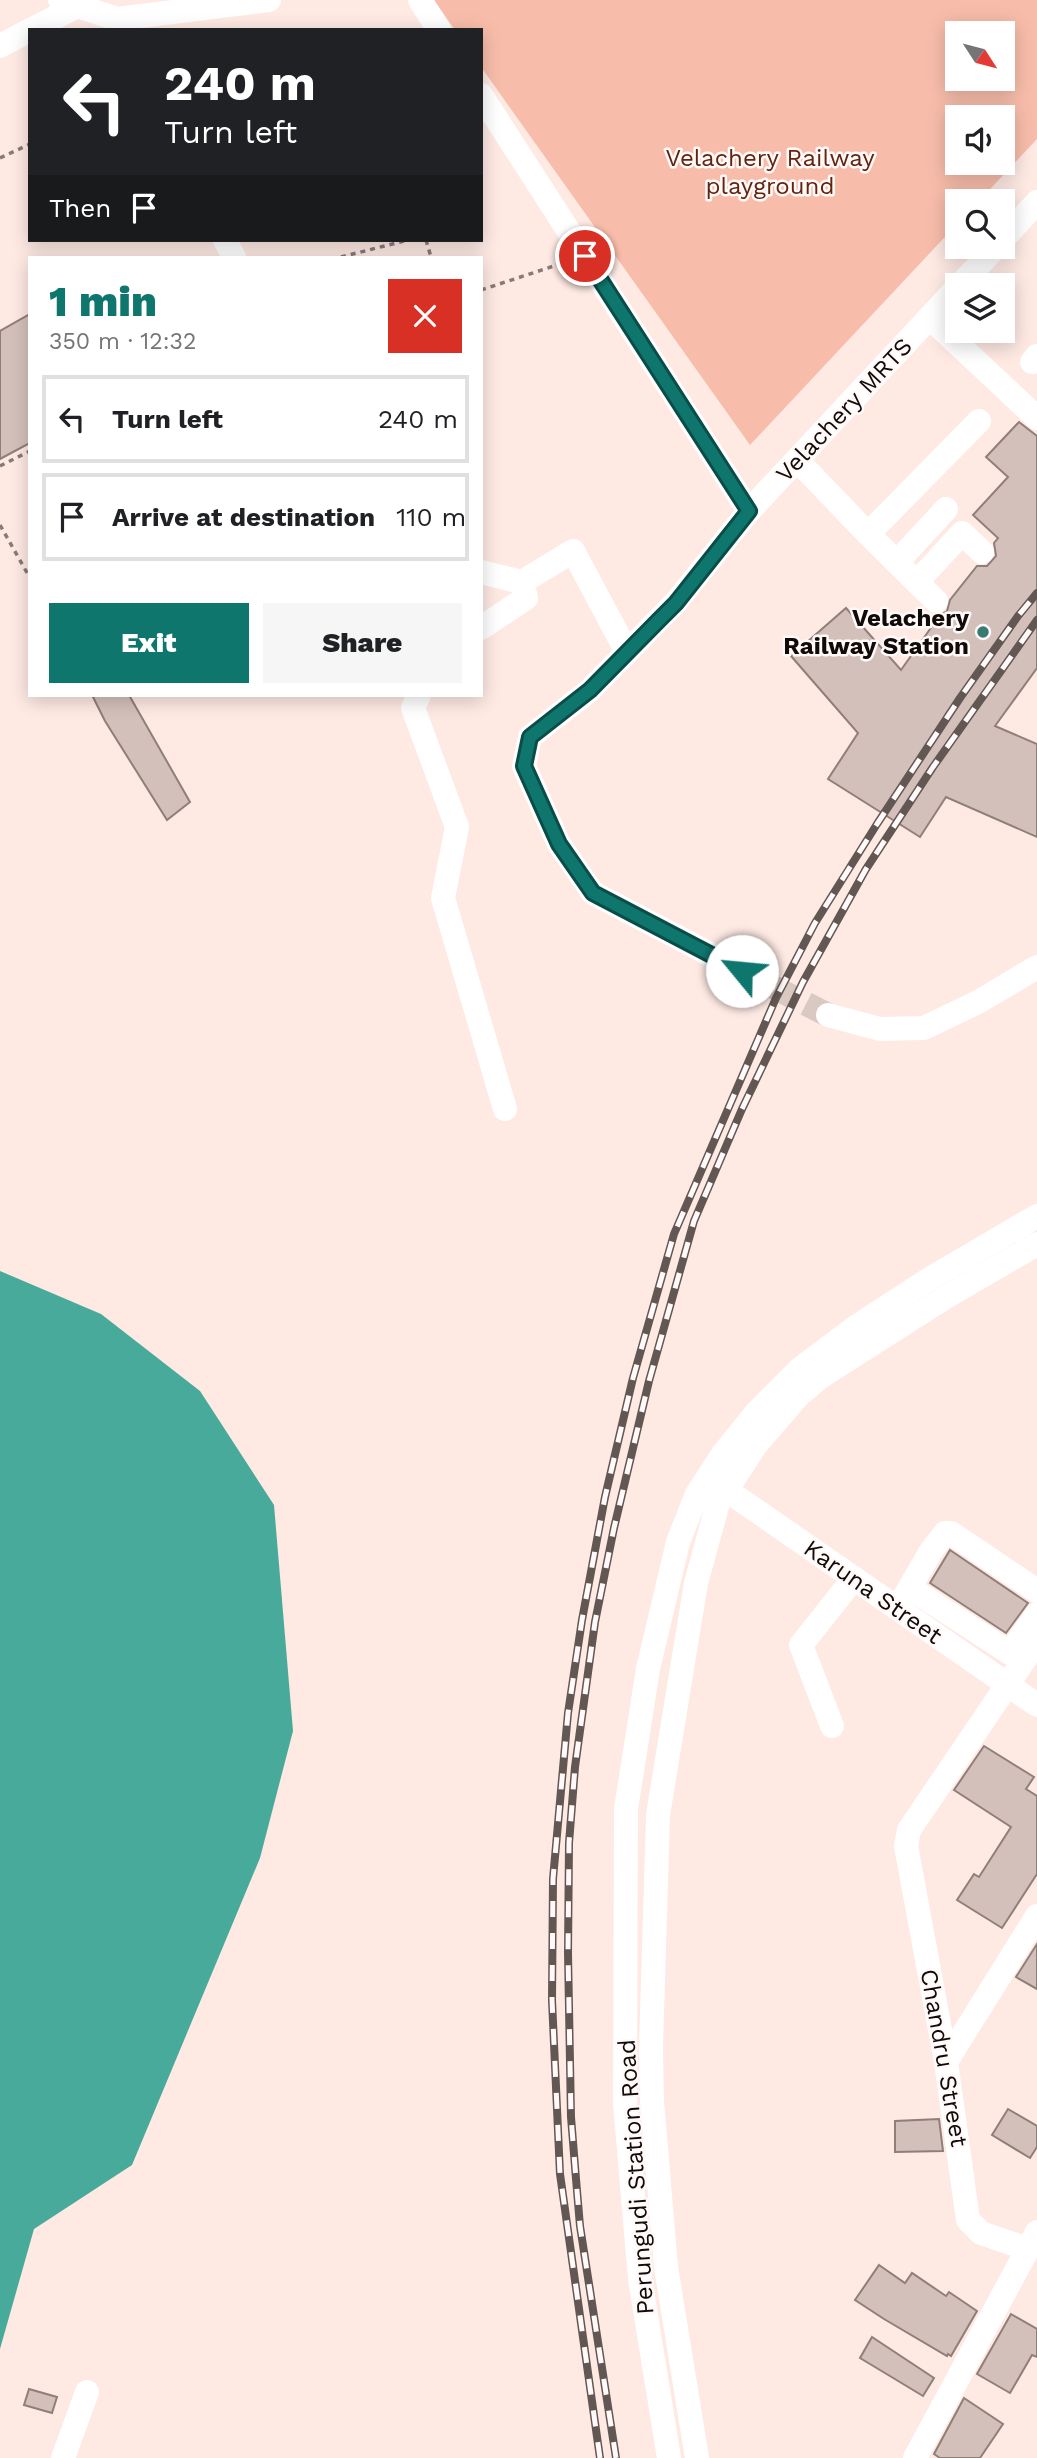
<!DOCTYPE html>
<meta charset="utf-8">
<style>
:root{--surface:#fff;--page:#f6f6f6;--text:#202124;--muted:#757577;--line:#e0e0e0;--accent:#0f766e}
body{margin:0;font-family:"Work Sans",sans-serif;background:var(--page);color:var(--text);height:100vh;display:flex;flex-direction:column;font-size:26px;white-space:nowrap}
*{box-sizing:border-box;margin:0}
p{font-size:23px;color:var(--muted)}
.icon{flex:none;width:38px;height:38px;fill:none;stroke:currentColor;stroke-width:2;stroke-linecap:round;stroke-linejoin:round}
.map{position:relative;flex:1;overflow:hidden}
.details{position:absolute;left:28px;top:256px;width:455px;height:441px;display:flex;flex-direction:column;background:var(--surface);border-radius:0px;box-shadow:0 4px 18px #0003}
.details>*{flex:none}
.hud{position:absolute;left:28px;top:28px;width:455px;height:214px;border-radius:0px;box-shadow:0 4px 18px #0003;background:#202124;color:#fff;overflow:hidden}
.needle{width:46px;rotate:126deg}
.fabs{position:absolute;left:945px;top:21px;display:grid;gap:14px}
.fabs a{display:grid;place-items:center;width:70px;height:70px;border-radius:0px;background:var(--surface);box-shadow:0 4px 18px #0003;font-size:35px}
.pin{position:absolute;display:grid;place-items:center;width:60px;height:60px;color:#fff;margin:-30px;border:4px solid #fff;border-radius:50%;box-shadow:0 2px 7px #0007}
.me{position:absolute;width:77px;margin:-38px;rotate:298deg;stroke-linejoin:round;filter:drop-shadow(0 0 5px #0008)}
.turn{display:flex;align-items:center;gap:24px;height:147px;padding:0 21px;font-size:32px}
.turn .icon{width:91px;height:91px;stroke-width:2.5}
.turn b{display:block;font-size:49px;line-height:60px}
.then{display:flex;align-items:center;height:66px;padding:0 21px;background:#0003;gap:14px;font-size:26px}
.round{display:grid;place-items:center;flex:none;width:74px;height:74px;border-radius:0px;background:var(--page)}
.overview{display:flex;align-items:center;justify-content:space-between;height:119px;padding:0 21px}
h1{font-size:42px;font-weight:800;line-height:52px;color:var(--accent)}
.action{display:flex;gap:14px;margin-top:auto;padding:14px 21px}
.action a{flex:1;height:80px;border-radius:0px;background:var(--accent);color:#fff;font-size:28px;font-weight:800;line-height:80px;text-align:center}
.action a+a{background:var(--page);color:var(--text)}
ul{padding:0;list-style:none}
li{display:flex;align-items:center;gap:21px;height:88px;margin:0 14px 10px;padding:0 7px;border:4px solid var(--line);border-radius:0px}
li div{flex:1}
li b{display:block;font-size:26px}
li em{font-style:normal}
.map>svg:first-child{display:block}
</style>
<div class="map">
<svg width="1037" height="2458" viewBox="0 0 1037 2458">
<rect width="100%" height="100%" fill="#fee9e3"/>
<path fill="#f8bdaa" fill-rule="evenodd" d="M434,0H1037V139L979,201H957V224L750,445L481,67V30H455ZM957,33H1003V79H957ZM957,117H1003V163H957Z"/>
<path fill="#48aa9a" d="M0,1271L101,1314L200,1391L274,1505L293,1731L260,1858L132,2165L34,2229L0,2349Z"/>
<g fill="#d4c0ba" stroke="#907e78" stroke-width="2">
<path d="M30,314V443L0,459V331Z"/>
<path d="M1019,422L1037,436V668L995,726L1037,744V837L946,797L920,837L828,779L858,733L791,656L846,608L901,670L940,615L947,611L950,600L977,566H987L996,556L994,543L998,538L973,515L1008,477L986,457Z"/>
<path d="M92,695H129L190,802L167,820L105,721Z"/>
<path d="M950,1550L1028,1603L1006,1633L930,1583Z"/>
<path d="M984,1746L1034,1777L1026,1789L1037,1796V1874L1002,1928L957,1900L974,1874L979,1877L1011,1827L954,1790Z"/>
<path d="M1037,1944V1989L1016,1977Z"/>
<path d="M1008,2109L1037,2126V2147L1030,2158L992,2135Z"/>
<path d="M939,2119L943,2151L895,2152V2121Z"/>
<path d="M879,2265L905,2283L912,2273L946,2296L949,2292L977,2311L951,2356L948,2354L947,2356L884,2319L855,2300Z"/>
<path d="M1011,2314L1037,2329V2357L1032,2355L1010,2393L977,2374Z"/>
<path d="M872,2337L934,2378L923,2396L860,2358Z"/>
<path d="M29,2389L57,2397L52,2413L24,2405Z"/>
<path d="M964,2398L1003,2424L980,2458H940L934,2454Z"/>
</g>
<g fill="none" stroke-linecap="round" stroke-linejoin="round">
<path stroke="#dac8c2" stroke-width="24" stroke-dasharray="24 12" stroke-linecap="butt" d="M742,971L828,1015"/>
<g stroke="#887a76" stroke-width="3.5" stroke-dasharray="5 5" stroke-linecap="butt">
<path d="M0,158L30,144"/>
<path d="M426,240L431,257"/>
<path d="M341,257L408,240"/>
<path d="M481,290L566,262"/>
<path d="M0,466L30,451"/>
<path d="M0,525L30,578"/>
</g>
<g stroke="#fff" stroke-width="24">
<path d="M60,0L117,19"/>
<path d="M420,0L439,30"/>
<path d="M31,30L77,6"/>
<path d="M122,30L117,19L269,0"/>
<path d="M0,46L30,30"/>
<path d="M481,95L749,511"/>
<path d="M1003,239L1037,202"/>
<path d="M225,240L234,257"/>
<path d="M960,285L996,247"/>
<path d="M930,318L1037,418"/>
<path d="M1032,362L1037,356"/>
<path d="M797,460L868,534L979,421"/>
<path d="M868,534L936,601"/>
<path d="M897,562L946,509"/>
<path d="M481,572L522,582L573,551L627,652"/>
<path d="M917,582L962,533L982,552"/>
<path d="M481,628L526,598L522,582"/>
<path d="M419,695L413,708L457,827L443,898L505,1109"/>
<path d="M742,971L593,893L559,844L524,766L530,737L590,690L676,602L749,511L957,288"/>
<path d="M828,1015L880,1029L924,1028L980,1001L1037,967"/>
<path d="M738,1498L1037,1705"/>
<path d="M910,1588L1010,1653"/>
<path d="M898,1608L931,1551L945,1533H951L1037,1591"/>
<path d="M1010,1653L1037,1614"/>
<path d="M832,1726L801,1645L854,1578"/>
<path d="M946,2062L1037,1916"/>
<path d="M1028,2249L981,2233L968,2220L946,2062L906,1846L909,1830L1037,1641"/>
<path d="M63,2458L87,2392"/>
<path d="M669,2458L640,2279L625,2103L626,1809L648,1669L678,1542L697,1494L723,1454L756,1413L801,1368L857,1326L931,1278L1037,1216"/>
<path d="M697,2458L666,2267L652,2101L651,2048L658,1815L696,1583L718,1503L755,1446L799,1395L819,1378L946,1297L1037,1244"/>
<path d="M915,2458L1037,2232"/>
</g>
<defs>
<g id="rail">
<path d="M600,2458L560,2174L552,2000L553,1879L568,1713L582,1620L605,1497L633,1378L674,1234L776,998L815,923L877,824L960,698L1018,616L1037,593"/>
<path d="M616,2458L580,2226L576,2179L571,2117L568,1953L569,1843L575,1767L595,1622L614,1528L649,1381L694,1221L742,1109L803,982L866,869L933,767L1037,620"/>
</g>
</defs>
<use href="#rail" stroke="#635754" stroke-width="8"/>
<use href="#rail" stroke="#fffaf9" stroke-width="5" stroke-dasharray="16" stroke-linecap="butt"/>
</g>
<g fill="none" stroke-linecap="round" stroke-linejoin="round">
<defs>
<path id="route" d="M585,256L749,511L676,603L660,619L590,690L530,737L524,766L559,844L593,893L742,971"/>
</defs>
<use href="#route" stroke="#0a4d48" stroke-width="18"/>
<use href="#route" stroke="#0f766e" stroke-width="12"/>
</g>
<circle fill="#377c71" stroke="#fffaf9" stroke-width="2.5" cx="983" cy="632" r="7"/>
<g text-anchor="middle" stroke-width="5" stroke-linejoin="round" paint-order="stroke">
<g font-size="24" fill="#64230c" stroke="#fffaf9">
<text x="770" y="166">Velachery Railway<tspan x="770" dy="28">playground</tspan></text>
</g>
<g font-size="24" fill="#100a08" stroke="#fffaf9">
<text transform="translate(844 410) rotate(-47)" y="8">Velachery MRTS</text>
<text transform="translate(873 1592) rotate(35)" y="8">Karuna Street</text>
<text transform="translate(944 2058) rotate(80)" y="8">Chandru Street</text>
<text transform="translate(636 2177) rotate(-94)" y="8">Perungudi Station Road</text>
</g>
<g font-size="24" font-weight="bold" fill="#100a08" stroke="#fffaf9" text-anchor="end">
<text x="969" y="626">Velachery<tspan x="969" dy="28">Railway Station</tspan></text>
</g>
</g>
</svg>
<div class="fabs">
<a><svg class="needle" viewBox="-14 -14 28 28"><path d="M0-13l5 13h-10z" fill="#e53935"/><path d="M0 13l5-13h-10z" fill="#757577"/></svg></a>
<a><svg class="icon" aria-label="sound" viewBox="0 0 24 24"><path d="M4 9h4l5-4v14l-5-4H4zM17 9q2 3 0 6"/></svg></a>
<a><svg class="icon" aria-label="search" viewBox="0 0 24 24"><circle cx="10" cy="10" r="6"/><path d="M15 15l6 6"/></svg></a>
<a><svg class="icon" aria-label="layers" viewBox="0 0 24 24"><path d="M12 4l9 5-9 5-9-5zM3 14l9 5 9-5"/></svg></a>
</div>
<div class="pin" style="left:585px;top:256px;background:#d93025"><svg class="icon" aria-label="arrive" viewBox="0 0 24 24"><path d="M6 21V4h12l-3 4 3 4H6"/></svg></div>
<svg class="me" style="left:742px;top:971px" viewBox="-20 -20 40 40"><circle r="19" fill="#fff"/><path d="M0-13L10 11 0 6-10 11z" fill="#0f766e"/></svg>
<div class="hud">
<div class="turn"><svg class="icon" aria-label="left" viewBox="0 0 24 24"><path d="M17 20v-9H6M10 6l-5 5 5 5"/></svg><div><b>240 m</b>Turn left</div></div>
<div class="then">Then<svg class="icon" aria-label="arrive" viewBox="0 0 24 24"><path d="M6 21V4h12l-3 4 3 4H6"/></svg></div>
</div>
<section class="details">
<div class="overview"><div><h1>1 min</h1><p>350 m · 12:32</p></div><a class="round" style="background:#d93025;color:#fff"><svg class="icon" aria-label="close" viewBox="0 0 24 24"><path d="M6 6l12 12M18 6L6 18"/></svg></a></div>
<ul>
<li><svg class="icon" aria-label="left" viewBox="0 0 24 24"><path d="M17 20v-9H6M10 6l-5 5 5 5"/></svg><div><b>Turn left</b></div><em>240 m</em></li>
<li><svg class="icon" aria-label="arrive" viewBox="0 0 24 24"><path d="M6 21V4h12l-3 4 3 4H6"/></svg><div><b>Arrive at destination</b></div><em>110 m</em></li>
</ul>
<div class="action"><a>Exit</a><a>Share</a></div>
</section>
</div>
